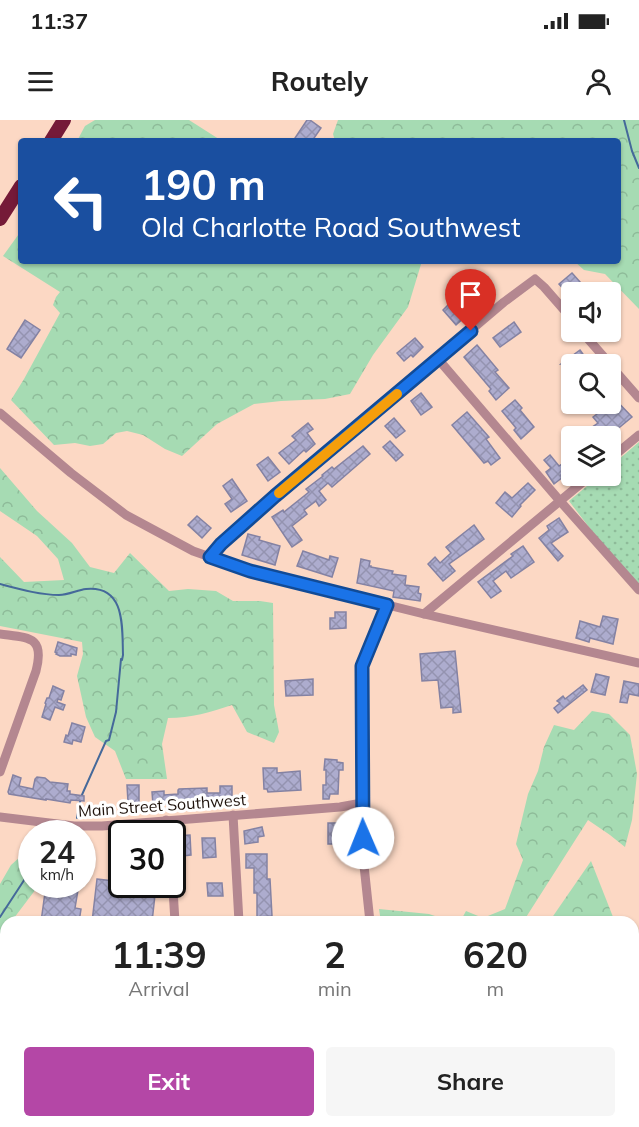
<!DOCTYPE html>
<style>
:root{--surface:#fff;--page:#f6f6f6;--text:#222;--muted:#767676;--accent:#b447a6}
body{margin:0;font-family:Mulish,sans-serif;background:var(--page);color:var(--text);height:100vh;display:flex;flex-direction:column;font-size:22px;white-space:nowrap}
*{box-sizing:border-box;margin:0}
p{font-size:20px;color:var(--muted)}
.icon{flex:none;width:33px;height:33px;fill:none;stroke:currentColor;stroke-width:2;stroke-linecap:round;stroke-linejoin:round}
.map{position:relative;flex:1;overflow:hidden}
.side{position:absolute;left:0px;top:796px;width:639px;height:212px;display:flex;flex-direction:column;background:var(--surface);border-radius:18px 18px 0 0;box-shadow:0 2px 4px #0004}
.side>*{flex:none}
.top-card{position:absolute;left:18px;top:18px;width:603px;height:126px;border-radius:6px;box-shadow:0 2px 4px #0004;background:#1a4fa0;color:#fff;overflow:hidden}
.controls{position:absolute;left:561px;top:162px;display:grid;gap:12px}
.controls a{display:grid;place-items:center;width:60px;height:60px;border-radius:6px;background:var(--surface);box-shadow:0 2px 4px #0004;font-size:30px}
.speed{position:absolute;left:18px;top:700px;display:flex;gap:12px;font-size:30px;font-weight:700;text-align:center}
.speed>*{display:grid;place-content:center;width:78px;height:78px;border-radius:50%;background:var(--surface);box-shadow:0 2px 4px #0004;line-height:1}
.speed small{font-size:15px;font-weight:400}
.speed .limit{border:3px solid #111;border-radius:9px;background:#fff;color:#111}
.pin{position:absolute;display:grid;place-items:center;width:51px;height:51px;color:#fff;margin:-62px -26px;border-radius:50% 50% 50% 0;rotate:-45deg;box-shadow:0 0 6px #0007}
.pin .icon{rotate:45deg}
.me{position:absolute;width:66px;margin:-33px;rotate:359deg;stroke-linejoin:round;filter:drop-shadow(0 0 4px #0008)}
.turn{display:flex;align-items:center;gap:21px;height:126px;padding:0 24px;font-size:27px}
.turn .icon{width:78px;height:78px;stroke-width:2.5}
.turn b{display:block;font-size:42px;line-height:51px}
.eta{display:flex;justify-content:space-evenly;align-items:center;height:102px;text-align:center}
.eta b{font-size:36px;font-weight:700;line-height:42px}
.action{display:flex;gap:12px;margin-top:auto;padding:12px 24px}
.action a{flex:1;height:69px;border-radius:6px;background:var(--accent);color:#fff;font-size:24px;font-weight:700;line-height:69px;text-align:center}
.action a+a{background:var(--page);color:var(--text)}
.status{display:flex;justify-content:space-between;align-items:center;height:42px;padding:0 30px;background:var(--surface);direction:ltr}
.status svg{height:16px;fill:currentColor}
header{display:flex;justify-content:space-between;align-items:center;height:78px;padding:0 24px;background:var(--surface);font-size:27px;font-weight:700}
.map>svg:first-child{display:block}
</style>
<div class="status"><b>11:37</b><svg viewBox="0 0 49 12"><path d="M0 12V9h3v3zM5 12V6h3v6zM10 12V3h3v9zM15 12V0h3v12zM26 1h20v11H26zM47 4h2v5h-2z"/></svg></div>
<header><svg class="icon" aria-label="menu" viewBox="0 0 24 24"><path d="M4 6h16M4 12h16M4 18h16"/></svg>Routely<svg class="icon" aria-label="person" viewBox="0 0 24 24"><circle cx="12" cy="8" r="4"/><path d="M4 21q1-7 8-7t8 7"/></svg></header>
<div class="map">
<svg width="639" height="1007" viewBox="0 0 639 1007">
<defs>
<pattern id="green-dots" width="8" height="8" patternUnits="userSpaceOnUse" patternTransform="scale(1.5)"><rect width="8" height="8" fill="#a6dbb3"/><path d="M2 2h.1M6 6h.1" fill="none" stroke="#8ebb99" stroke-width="1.8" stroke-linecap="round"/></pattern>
<pattern id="forest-crowns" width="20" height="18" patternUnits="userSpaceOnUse" patternTransform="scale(1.5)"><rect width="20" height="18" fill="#a6dbb3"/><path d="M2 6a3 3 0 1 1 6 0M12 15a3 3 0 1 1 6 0" fill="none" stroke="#8ebb99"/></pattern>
<pattern id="building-cross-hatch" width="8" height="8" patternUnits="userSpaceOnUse" patternTransform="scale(1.5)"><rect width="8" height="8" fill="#adacce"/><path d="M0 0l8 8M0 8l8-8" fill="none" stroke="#9493b0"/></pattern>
</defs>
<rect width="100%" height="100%" fill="#fcd8c4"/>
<path fill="url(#green-dots)" d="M639,322V470L628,458L569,381L599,356H610L611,346Z"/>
<g fill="url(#forest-crowns)">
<path d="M95,0H189L222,21H77L85,6Z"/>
<path d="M338,0H639V189L605,154L584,150L574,141H618V21H335L333,14Z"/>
<path d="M21,111V141H422L408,187L373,235L350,274L325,279L281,281L254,284L217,304L182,336L165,329L143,315L127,311L116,313L103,324L90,326L75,323L54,325L11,280L24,259L60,193L53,185L56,177L60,172L3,136Z"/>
<path d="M0,348L37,391L72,423L90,447L114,453L130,433L169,471L188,469L216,471L233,481H260L273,483L274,585L279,612L274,623L247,612L232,585C211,592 191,598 168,598L162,624L167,659H126L115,631L95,617L86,597L77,556L83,534L82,522L0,506V437L24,462L64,460L58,439L37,416L0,391Z"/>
<path d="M592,591L609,594L630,615L637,654L632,700L625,727L610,715L588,700L523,802H460L466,791L483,798L505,789L523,740L516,724L528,674L538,651L544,627L554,605L574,610Z"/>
<path d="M31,727L32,765H39L11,802H6V816L0,831V764L11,745Z"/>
<path d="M591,741L615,802H549Z"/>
<path d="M379,789L429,794L453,802H381Z"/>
<path d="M633,850L639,866V952L633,953Z"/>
<path d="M633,980H639V1007H81L82,1002H633Z"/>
</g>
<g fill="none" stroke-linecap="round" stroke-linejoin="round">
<g stroke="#45699a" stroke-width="2">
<path d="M624,0L632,31L639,48"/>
<path d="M0,464C19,469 40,475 59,475C69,475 77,470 86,469C126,465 122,508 123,535L122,540L121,539L116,592L109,620L106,621L81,677L77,698"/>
<path d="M56,714L58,711"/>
<path d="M0,797L32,748"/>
</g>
</g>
<g fill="url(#building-cross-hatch)" stroke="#8482a3" stroke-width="1.5">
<path d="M307,0H310L321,8L312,21H293Z"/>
<path d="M572,153L580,162L567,173L559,164Z"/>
<path d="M453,180L467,195L456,205L443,190Z"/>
<path d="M25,200L40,210L21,238L7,229Z"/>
<path d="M514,202L521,212L500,227L493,218Z"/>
<path d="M415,218L423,227L413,237L411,235L404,241L397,233Z"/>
<path d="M477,225L498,250L495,252L509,268L496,280L489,271L491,269L464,237Z"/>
<path d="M580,230L590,244H572V252L566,244H561Z"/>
<path d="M421,273L432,287L421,295L411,281Z"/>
<path d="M610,274L632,297L609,316H579L598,303L593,297L610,284Z"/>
<path d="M515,280L522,288L520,290L534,307L521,319L514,310L516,308L502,291Z"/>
<path d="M467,292L489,317L486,319L500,338L491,345L488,341L484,343L452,305Z"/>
<path d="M394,298L405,311L396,318L385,306Z"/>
<path d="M308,303L313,309L307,313L315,324L306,332L304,330L289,344L279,333L296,320L292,316Z"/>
<path d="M390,321L403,335L396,341L383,327Z"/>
<path d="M363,326L370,334L332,367L328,363L319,371L326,380L319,386L316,381L304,390L307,394L292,406L302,420L292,427L272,397L283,390L284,392L309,372L306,369L323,356L322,355L332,347L334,349Z"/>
<path d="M550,335L559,346L572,337V347L561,355L563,357L554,364L546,352L551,348L544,340Z"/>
<path d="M268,337L280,352L268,361L257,345Z"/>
<path d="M232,359L247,381L231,392L225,384L232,379L223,366Z"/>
<path d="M528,363L535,370L520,385L521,386L512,397L496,383L505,372L512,378Z"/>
<path d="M197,396L211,408L202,418L188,405Z"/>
<path d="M559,398L568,412L551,423L563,436L558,441L539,418L549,410L547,406Z"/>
<path d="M474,405L484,419L449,444L455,451L443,461L428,444L435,437L440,443L451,433L446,427Z"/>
<path d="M248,414L260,417L259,420L280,426L275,445L242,435Z"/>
<path d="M523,426L534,442L511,458L506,451L493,461L501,471L491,478L478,462L513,436L511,434Z"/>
<path d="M303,431L329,440L330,436L338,438L332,457L297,446Z"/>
<path d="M361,439L370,441L369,446H371V447L393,451L392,454L406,456L405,465L419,467L418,473L421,474L420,481L393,477L394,471L357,463Z"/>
<path d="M335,492H346V508L330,509V498H335Z"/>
<path d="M603,496L618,499L613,524L590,518L589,522L576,518L580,501L600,507Z"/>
<path d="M58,522L77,528L76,535L71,534V536H60L56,534L57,533L55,532Z"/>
<path d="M455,531L461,592L453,593V587L441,588L438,560L422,561L420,534Z"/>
<path d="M596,554L609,557L605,575L591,572Z"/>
<path d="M313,559V575L286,576L285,561Z"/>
<path d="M624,561L639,564V576L629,574L627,583L620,582Z"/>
<path d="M583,565L587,570L558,593L554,588L560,583L557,581L563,576L565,579Z"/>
<path d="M53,566L64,571L61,580L58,579L57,582L65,585L63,590L55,587L50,600L42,597L46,584L45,583L47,578H49Z"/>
<path d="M72,603L85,607L81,622L73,620L72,624L64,622L66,615L68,616Z"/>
<path d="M325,639L337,640V642L343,643V650H339L338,674H330L329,679H323V665H326V650H324Z"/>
<path d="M263,648H277V653L300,651L301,670L268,672L267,669H264Z"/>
<path d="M13,655L21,658L19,666L33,669L35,659L37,657L45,658L50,662L68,664L67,671H70V674L84,676V681L71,680L70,683L46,679V680L9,674L8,672Z"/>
<path d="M127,665H139V684H130V682H128Z"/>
<path d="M220,666H232V681L221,682V679H207V681L198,682V680H184V682L153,685L152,672L164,671V675L178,674V670L179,669L207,668V673H220Z"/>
<path d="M328,703H341V714H339V724H328Z"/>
<path d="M262,707L264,716L258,717V722L245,724L244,711Z"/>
<path d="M190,715L191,735L182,736L181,725L175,726L174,716Z"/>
<path d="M202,718H215L216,737L203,738Z"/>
<path d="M246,734H267V759H270L272,796L257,797V773H254V748H246Z"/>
<path d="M97,759L122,762V765L156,766L152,802H92Z"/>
<path d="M207,763H222L223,776H208Z"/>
<path d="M46,765L78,770L75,788L81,789L79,802H41Z"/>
</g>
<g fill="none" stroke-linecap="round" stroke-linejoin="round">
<g stroke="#b48790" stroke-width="9">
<path d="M582,212L610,244"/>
<path d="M438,239L560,381L639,470"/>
<path d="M610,245L639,278"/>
<path d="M0,293L71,353L126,395L193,431L250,451L424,494L639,543"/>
<path d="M610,339L639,315"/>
<path d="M209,437L221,424L275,376L504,182L535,159L544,167L572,199"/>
<path d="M424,494L590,356"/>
<path d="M0,514C29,518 45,516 36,551L0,652"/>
<path d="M233,695L239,802"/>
<path d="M0,697L74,706H102L340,687L362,683"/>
<path d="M166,700L167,714"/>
<path d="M172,753L175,802"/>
<path d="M370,802L363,736L362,546L387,485"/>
</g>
<g stroke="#751a38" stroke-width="14">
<path d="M51,21L64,0"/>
<path d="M0,99L21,66"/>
</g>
<defs>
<g id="rail">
<path d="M0,933L6,934"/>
<path d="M633,961H639"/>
</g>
</defs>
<use href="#rail" stroke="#7d675a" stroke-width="4.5"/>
<use href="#rail" stroke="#fff" stroke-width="2" stroke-dasharray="7" stroke-linecap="butt"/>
</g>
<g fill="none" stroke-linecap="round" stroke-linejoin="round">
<defs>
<path id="route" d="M363,718L362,546L387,485L250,451L210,437L221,424L275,376L471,211"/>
</defs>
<use href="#route" stroke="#114b97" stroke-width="15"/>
<use href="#route" stroke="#1a73e8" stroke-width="10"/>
<path stroke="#f59e0b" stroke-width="10" d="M279,373L397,274"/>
</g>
<g text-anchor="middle" stroke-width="6" stroke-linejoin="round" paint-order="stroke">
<g font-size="16" fill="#1f130c" stroke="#fff">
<text transform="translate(162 685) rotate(-4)" y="6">Main Street Southwest</text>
</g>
</g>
</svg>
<div class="controls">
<a><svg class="icon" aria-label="sound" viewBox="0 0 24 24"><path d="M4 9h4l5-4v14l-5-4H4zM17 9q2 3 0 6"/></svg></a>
<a><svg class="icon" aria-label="search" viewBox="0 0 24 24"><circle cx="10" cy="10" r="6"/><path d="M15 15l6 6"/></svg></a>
<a><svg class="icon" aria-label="layers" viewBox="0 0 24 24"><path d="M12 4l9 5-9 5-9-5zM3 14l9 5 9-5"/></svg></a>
</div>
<div class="speed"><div>24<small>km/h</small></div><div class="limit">30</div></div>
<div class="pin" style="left:471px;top:211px;background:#d93025"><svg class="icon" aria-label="arrive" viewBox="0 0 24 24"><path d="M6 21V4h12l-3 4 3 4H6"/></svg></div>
<svg class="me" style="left:363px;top:718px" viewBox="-20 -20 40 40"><circle r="19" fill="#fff"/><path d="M0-13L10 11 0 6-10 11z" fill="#1a73e8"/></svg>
<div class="top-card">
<div class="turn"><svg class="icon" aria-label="left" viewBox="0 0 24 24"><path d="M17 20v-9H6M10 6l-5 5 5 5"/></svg><div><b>190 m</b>Old Charlotte Road Southwest</div></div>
</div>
<section class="side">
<div class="eta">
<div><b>11:39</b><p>Arrival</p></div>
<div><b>2</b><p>min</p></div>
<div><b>620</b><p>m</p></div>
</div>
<div class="action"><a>Exit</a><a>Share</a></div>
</section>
</div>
